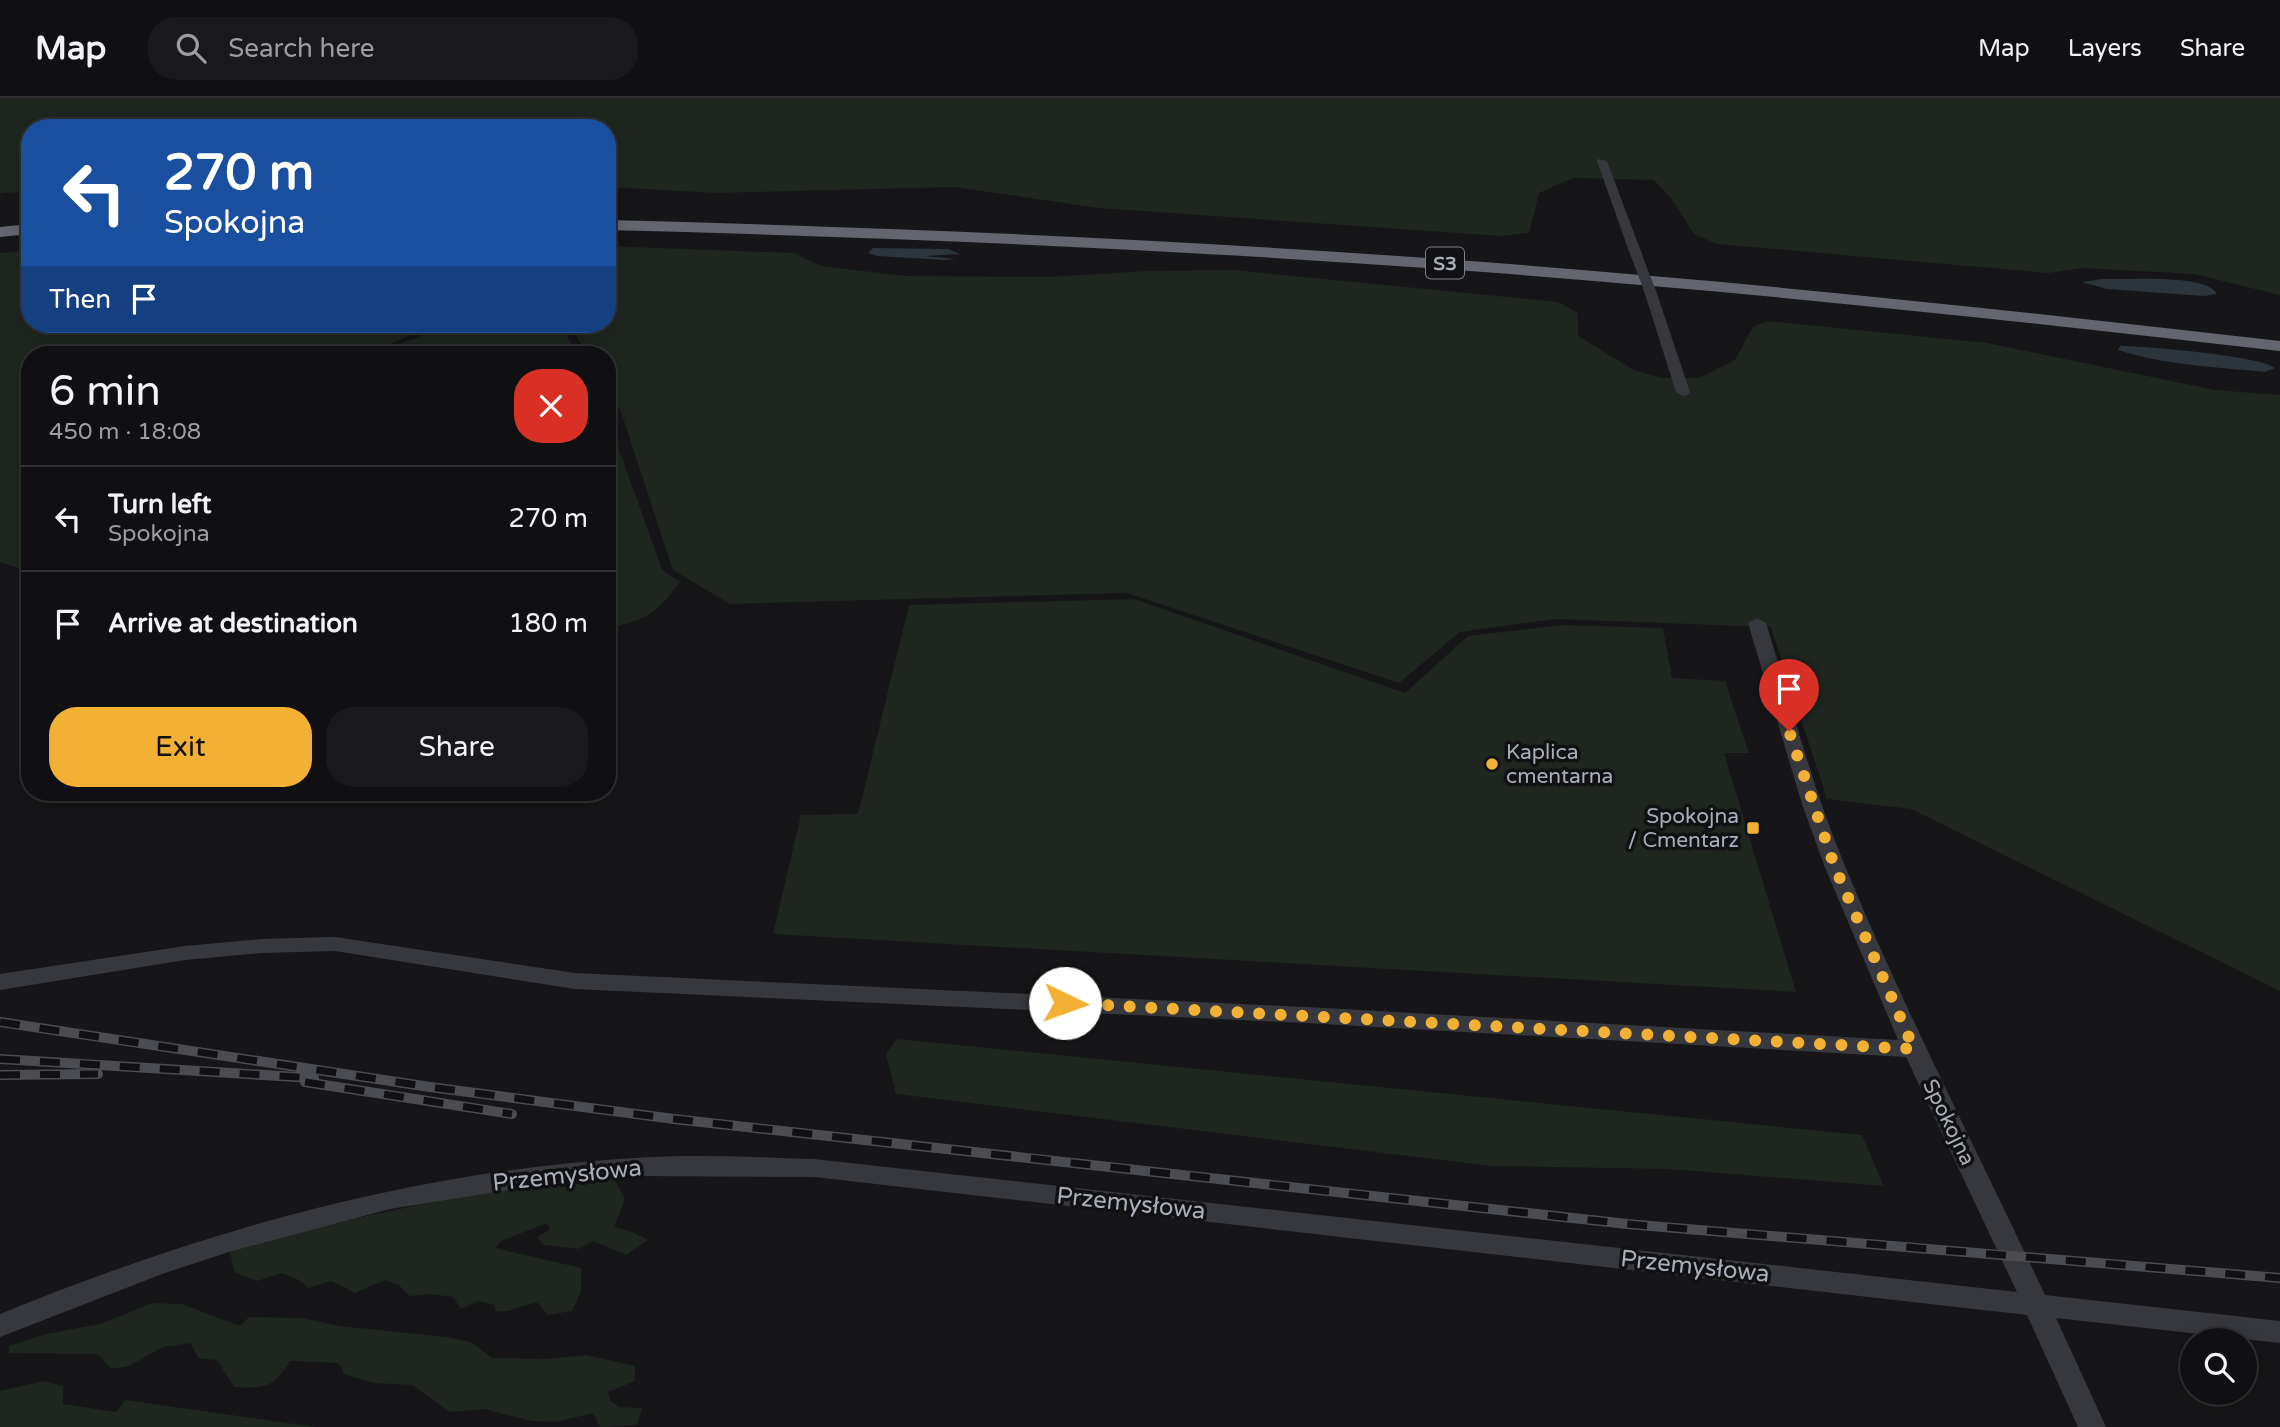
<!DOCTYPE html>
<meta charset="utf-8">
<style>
:root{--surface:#101012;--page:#19191b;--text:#f1f3f6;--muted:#9c9d9f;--line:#303032;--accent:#f2b134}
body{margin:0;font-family:"Varela Round",sans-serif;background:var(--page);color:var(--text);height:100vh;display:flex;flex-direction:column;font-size:26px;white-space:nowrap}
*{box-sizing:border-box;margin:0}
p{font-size:23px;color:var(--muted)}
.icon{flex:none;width:38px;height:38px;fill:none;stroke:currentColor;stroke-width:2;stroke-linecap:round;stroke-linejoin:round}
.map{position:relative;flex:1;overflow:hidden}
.sheet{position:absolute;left:21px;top:248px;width:595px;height:455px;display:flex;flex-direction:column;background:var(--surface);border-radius:28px;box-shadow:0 4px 18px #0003,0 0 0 2px var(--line)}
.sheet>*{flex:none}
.guide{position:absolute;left:21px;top:21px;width:595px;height:214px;border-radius:28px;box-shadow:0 4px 18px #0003,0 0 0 2px var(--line);background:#1a4fa0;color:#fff;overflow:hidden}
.tools{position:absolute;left:2180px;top:1230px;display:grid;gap:14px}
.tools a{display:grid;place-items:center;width:77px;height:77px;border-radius:50%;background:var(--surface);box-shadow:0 4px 18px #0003,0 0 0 2px var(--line);font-size:35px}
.pin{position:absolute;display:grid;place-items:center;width:60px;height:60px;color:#fff;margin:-72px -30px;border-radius:50% 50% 50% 0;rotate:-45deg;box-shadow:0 0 7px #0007}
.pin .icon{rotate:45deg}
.me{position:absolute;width:77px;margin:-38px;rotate:93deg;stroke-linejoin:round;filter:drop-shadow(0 0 5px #0008)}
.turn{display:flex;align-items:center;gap:24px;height:147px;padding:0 28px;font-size:32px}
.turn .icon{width:91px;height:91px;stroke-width:2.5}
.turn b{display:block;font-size:49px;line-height:60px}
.then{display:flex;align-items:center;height:66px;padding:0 28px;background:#0003;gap:14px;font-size:26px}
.round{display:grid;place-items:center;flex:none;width:74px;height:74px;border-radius:28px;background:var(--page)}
.summary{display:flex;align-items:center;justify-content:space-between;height:119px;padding:0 28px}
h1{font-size:42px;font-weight:600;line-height:52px}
.button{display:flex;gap:14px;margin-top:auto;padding:14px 28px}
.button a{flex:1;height:80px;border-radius:28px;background:var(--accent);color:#111;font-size:28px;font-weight:600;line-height:80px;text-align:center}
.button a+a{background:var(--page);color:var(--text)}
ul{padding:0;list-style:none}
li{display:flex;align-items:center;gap:21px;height:105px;padding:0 28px;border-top:2px solid var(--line)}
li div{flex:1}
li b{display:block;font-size:26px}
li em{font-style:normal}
header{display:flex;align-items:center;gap:42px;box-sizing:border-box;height:98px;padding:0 35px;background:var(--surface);border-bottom:2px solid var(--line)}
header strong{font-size:33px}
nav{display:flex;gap:38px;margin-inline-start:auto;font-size:24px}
.search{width:490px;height:63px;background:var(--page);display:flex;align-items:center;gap:18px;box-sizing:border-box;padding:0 24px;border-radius:28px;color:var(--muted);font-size:26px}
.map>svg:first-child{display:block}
</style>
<header>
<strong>Map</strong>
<div class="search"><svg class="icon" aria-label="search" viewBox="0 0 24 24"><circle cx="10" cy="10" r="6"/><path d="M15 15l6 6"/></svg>Search here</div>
<nav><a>Map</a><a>Layers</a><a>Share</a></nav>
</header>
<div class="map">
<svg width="2280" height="1329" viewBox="0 0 2280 1329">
<rect width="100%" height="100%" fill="#161618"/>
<g fill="#1e261f">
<path d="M0,0H2280V197L2194,176L2082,170L2048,175L1717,146L1694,136L1672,101L1654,82L1573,80L1539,95L1529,135L1501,138L1099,110L954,89L716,95L607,89V30H30V94L0,95Z"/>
<path d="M607,148L794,155L821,168L906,178L1047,179L1149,173L1233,172L1558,204L1578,215V238L1634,272L1662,280H1699L1735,262L1753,229L1767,223L1987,245L2215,292L2280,297V893L1911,711L1827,701L1771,529L1554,521L1460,534L1399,585L1127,495L730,506L673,472L621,314L607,291V257H588L569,226H607Z"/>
<path d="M30,153V226H434L384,249L356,257H30V474L0,464V155Z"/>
<path d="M441,226H561L577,257H367L419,239Z"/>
<path d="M607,317L662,472L680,484C657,515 646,523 607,530Z"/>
<path d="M1134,501L1405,595L1468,538L1561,527L1663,530L1672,580L1725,583L1749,655H1724L1796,894L773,836L801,717L858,716L909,507Z"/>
<path d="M897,941L1862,1037L1884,1088L1669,1071L1491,1068L896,996L886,956Z"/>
<path d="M613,1078L625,1101L614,1129L630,1133L648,1142L626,1157L593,1143L578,1151L544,1147L537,1139L550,1132L547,1125L501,1143L495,1150L581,1170V1193L572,1213L548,1217L538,1205C522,1205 512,1216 496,1213L494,1207L478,1203L461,1211L453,1199L431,1196L409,1198L399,1187L385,1182L355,1195L331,1183L309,1190L297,1181L282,1175L257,1183L234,1174L230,1153L288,1135L474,1095Z"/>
<path d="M152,1205L182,1206L240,1228L249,1219L301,1220L340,1228L446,1239L471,1244L492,1260L544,1261L586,1257L635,1268V1283L608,1294L610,1303L620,1309L642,1310L637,1327L600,1329L593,1315L556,1324L532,1323L484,1311L450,1314L412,1287L374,1285L344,1276L339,1265L290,1263C275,1289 264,1291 234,1289L217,1262L198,1260L191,1245L163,1249L129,1268L111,1271L98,1256L9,1255V1248L46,1236L101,1226Z"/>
<path d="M44,1283L63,1288V1306L116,1314L125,1302L315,1329H0V1293Z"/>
</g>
<g fill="#2c353c">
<path d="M873,150L948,151L960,156L925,158L956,161L945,162L878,158L868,155Z"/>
<path d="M2102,181C2125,182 2207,175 2217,196L2204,198L2107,191L2082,184Z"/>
<path d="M2120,248C2144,248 2261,258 2275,270L2265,274C2216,269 2164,267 2118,252Z"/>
</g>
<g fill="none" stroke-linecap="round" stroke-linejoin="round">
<g fill="#37383d" fill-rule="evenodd">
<path d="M1598,61L1607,63L1643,159L1641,162L1631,159L1597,63Z"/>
<path d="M1649,186L1655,190L1690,294L1688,297L1683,298L1676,294L1643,190Z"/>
<path d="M1757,520L1766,525C1791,606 1812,689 1845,768C1905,914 1978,1054 2045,1197L2280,1223V1245L2056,1220L2106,1329H2078L2027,1217L814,1079L634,1078L552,1085L390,1111L232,1153L162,1176L0,1239V1216C203,1133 414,1073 634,1060C694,1056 754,1059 814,1061L2017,1194L1906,959L1306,925L575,891L335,853L261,855L185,862L0,892V876L185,848L261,841L335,839L575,875L1306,909L1898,942L1824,767L1802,706L1748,525Z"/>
</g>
<g fill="#63666e" fill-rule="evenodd">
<path d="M607,122C886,129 1163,141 1441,161C1721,181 2001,211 2280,243V253C2001,221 1721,191 1441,171C1163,151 886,139 607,132Z"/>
<path d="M30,126V136L0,139V129Z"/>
</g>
<defs>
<g id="rail">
<path d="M0,924L430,989L674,1021L1627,1126L2280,1180"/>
<path d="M0,961L314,980"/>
<path d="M0,977L98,976"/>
<path d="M305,984L512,1016"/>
</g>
</defs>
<use href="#rail" stroke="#4a4c52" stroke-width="10"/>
<use href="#rail" stroke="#111113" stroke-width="7" stroke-dasharray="20" stroke-linecap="butt"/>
<path stroke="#37383d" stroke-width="11" d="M1637,159L1649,190"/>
</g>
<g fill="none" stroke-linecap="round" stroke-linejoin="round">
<path stroke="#f2b134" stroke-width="12" stroke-dasharray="0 21.6" d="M1065,905L1914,951L1834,767L1789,633"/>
</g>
<g fill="#f2b134" stroke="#111113" stroke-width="2.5">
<circle cx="1492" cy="666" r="7"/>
<rect x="1746" y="723" width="14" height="14" rx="3.5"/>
</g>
<g text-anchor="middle" stroke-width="7" stroke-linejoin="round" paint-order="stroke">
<rect fill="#111113" stroke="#7b7e86" stroke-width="2" x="1426" y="149.5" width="38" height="31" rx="5"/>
<g font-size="19" font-weight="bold" fill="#a8adb8">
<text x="1445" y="172">S3</text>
</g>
<g font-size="21" fill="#a8adb8" stroke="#111113" text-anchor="start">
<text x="1506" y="661">Kaplica<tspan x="1506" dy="24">cmentarna</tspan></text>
<text x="1739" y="725" text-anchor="end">Spokojna<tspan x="1739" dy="24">/ Cmentarz</tspan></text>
</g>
<g font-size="21" fill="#a8adb8" stroke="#111113">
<text transform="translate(1949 1024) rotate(64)" y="7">Spokojna</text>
</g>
<g font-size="24" fill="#a8adb8" stroke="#111113">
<text transform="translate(567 1077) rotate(-6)" y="8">Przemysłowa</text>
<text transform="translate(1131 1105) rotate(6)" y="8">Przemysłowa</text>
<text transform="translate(1695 1168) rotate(6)" y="8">Przemysłowa</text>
</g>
</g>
</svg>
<div class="tools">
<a><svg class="icon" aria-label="search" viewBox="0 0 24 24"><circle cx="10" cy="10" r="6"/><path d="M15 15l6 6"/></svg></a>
</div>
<div class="pin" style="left:1789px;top:633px;background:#d93025"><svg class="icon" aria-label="arrive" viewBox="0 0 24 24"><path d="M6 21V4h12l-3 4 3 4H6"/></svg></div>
<svg class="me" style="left:1065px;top:905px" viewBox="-20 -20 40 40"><circle r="19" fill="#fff"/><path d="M0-13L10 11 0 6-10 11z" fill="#f2b134"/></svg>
<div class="guide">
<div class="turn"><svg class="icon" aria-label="left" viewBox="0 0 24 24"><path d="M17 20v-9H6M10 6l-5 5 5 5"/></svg><div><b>270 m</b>Spokojna</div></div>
<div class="then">Then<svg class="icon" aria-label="arrive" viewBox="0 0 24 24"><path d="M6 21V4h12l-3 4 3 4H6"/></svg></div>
</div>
<section class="sheet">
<div class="summary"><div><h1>6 min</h1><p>450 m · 18:08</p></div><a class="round" style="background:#d93025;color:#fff"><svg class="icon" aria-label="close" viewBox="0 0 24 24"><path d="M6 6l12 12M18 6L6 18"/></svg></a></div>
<ul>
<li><svg class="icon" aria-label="left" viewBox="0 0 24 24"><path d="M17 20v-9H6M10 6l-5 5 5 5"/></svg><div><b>Turn left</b><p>Spokojna</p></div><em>270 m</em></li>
<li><svg class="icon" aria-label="arrive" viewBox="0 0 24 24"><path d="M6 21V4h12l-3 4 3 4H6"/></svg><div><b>Arrive at destination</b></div><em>180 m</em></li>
</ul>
<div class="button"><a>Exit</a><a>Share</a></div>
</section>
</div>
